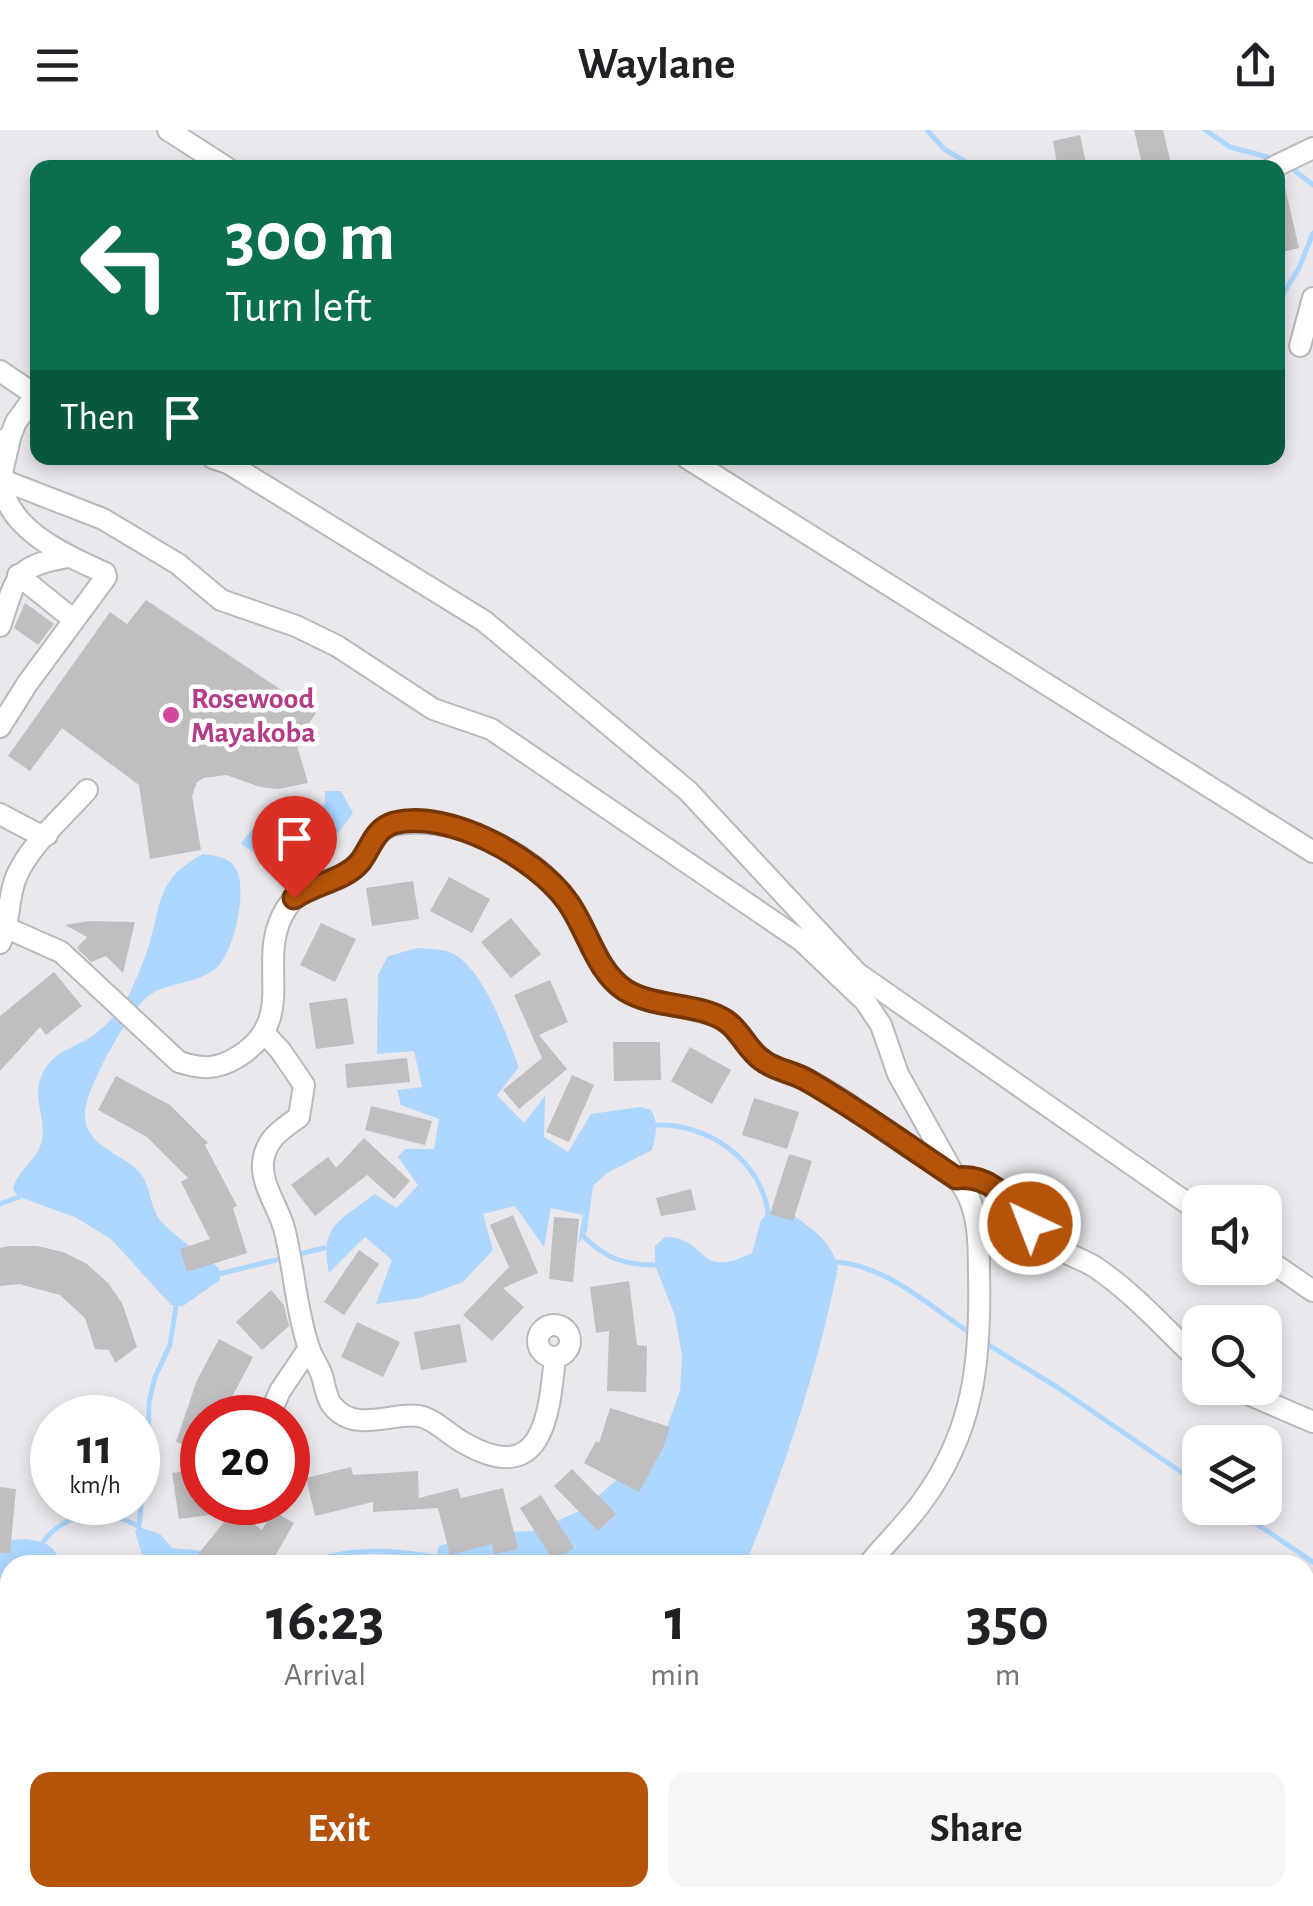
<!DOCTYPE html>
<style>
:root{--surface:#fff;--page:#f6f6f6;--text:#202124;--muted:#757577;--accent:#b45309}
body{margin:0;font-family:"Alegreya Sans",sans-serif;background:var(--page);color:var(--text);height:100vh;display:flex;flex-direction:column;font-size:38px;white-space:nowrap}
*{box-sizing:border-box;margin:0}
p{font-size:32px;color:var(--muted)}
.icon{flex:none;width:55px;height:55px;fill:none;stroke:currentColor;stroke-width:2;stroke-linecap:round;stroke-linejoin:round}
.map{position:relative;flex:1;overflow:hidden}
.sheet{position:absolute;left:0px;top:1425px;width:1315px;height:352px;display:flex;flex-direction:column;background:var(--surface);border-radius:30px 30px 0 0;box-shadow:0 5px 15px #0003}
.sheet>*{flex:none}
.banner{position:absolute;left:30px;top:30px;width:1255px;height:305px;border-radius:20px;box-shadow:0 5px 15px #0003;background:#0b6e4f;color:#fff;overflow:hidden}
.tools{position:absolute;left:1182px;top:1055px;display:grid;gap:20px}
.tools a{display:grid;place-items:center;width:100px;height:100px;border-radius:20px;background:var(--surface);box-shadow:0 5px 15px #0003;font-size:50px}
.speed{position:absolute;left:30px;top:1265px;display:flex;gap:20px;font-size:50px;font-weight:700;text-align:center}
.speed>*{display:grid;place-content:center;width:130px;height:130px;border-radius:50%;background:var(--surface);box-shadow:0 5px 15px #0003;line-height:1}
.speed small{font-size:25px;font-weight:400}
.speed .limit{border:15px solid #d22;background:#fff;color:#111}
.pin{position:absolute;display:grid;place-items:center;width:85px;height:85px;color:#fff;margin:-102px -42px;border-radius:50% 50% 50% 0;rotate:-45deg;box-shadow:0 0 10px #0007}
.pin .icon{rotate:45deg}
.me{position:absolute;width:110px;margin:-55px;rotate:317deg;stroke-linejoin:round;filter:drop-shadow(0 0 8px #0008)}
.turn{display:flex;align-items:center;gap:35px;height:210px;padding:0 30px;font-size:45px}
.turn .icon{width:130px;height:130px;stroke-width:2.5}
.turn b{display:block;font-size:70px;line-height:85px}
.then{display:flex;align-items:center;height:95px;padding:0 30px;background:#0003;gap:20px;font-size:38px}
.eta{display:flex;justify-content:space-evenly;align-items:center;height:170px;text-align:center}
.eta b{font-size:60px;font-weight:700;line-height:70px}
.cta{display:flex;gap:20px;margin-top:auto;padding:20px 30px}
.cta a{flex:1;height:115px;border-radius:20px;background:var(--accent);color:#fff;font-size:40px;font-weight:700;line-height:115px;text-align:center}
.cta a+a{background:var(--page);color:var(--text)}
header{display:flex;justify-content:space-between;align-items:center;height:130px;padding:0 30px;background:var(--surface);font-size:45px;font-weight:700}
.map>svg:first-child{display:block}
</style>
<header><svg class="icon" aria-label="menu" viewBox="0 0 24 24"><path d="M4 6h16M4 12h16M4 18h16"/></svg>Waylane<svg class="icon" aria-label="share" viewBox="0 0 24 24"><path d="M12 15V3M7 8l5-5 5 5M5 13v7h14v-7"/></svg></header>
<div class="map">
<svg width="1313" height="1776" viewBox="0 0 1313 1776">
<rect width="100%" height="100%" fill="#eae8ec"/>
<g fill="#add7fe">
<path d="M325,661H341L353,683L332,711L311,719L309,711H279L278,720L262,719L261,727L241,714C254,694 265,688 288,688V693H305V678L325,674Z"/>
<path d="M203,724C215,726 229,726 236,739C248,761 234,824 215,839C196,854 170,852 151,864C131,876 85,959 85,983C84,1017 121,1022 139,1042C151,1055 149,1075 160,1090C169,1102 205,1127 219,1138L220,1150L183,1176L171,1175L111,1109L75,1087L19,1067L13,1060C16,1042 35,1032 41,1014C49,988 28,967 45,939C57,919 78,917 95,904C107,896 124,875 130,863C137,847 145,829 150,812C162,770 158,748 203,724Z"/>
<path d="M418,818C427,819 441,819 450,822C484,837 506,905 519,937L497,965L524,993L545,966L544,1007L568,1022L591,984L640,977L651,980C659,993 656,1005 652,1020L607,1043L593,1056L587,1101L578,1114L583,1085L551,1078L544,1117L515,1076L483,1084L493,1120L463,1152L420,1168L376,1174L392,1130L365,1107L329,1143C319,1094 340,1092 374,1064L397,1078L418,1055L398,1027L405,1019H434L439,989L401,975L397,960L422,957L414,921L377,924L378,845L388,826Z"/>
<path d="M785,1079C807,1096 832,1109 838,1138C817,1240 785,1339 745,1435H435L439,1416L482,1403L533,1401L582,1380L629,1339L667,1297L680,1261L682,1226L675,1186L655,1135V1116L665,1107C709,1107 695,1151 752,1123L761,1090L768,1082Z"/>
<path d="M139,1397L160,1404L172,1418C193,1420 218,1420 233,1435H138L142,1424L135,1402Z"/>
<path d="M26,1409C46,1412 55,1415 61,1435H10V1448L0,1447V1411Z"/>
</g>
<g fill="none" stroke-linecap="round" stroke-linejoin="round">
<g stroke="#add7fe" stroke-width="5">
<path d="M927,0L944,19L976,38"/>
<path d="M1205,0L1230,17L1275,29"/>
<path d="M1289,36L1313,55"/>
<path d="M1278,172L1299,138L1313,103"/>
<path d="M656,995C707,993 760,1029 768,1082"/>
<path d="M0,1074L19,1067"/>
<path d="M583,1106C605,1128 624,1135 655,1135"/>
<path d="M295,1125L324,1118"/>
<path d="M837,1132C890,1137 930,1177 973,1205"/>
<path d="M219,1144L284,1128"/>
<path d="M982,1211L1057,1257L1200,1355"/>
<path d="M1233,1378L1313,1432"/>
<path d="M43,1412C66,1381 109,1377 139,1397L142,1365L148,1346L149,1272L155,1247L170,1215L176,1176"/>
<path d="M307,1435C346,1416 394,1420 436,1427"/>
<path d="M212,1768L213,1776"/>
<path d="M853,1768L870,1776"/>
<path d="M374,1776L381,1768"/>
</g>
</g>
<g fill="#c0bec0">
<path d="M1134,0H1163L1172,38H1143Z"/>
<path d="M1080,5L1087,38H1058L1053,11Z"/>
<path d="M1283,49L1299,118L1278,123V51Z"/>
<path d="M146,470L316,583L296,612L308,653L278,659L260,657L226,645L204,648L197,652L192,666L201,720L150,729L139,655L62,598L30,641L8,626L110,482L127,494Z"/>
<path d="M25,473L54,494L38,515L14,498Z"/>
<path d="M449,747L490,769L472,803L430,781Z"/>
<path d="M413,751L419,789L372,796L366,758Z"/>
<path d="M511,788L541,824L511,848L481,812Z"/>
<path d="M89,791L135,792L123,843L106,826L91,832L77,818L87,807L65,795Z"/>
<path d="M321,793L356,809L335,852L300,835Z"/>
<path d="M54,842L82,876L46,905L40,897L0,941V886Z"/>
<path d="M550,850L568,892L539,905L567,939L519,979L503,960L542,928L514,865Z"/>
<path d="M347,868L354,914L316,919L309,873Z"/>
<path d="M613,912H660L661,950L614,951Z"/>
<path d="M690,917L731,940L712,974L671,951Z"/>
<path d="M407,928L410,952L347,958L345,934Z"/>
<path d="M572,945L594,955L569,1012L546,1002Z"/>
<path d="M116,946L170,975L208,1013L205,1015L237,1076L233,1078L247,1123L187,1142L180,1119L210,1109L181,1052L188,1048L147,1007L98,980Z"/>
<path d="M754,968L799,982L787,1019L742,1005Z"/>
<path d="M371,976L432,991L425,1015L365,1000Z"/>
<path d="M364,1008L410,1051L394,1069L367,1045L315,1086L291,1055L328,1027L336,1038Z"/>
<path d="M789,1024L812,1031L793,1091L770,1084Z"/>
<path d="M691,1059L696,1080L661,1086L656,1068Z"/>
<path d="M513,1085L538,1143L503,1158L524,1177L492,1211L463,1185L509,1137L490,1095Z"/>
<path d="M554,1087L579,1089L573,1152L549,1149Z"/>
<path d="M10,1116H37L63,1122L87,1134L108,1153L122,1173L137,1217L115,1233L109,1220L95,1219L85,1188L60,1165L19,1154L0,1156V1118Z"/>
<path d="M359,1120L379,1134L344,1185L324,1172Z"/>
<path d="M629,1151L637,1215L647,1216L646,1262L607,1261L609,1201L596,1203L590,1157Z"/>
<path d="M271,1160L284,1175L289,1196L262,1220L236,1192Z"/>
<path d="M357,1192L400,1212L383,1247L341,1227Z"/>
<path d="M460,1194L467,1232L421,1240L414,1202Z"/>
<path d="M219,1209L253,1227L221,1288H202V1322L176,1312L197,1250Z"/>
<path d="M610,1278L670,1297L663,1318L639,1362L584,1333L596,1311L599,1313Z"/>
<path d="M351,1337L353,1345L418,1341L419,1368L458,1358L461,1368L503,1358L518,1419L494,1424L492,1414L450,1425L438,1378L373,1382V1372L315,1386L306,1348Z"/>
<path d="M202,1339V1372H236L237,1381L262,1400L273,1381L294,1393L270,1435H242L227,1427L220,1435H205L195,1428L232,1382L179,1389L172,1343Z"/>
<path d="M572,1339L616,1384L598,1401L554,1356Z"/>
<path d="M0,1357L16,1359L10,1423H0Z"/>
<path d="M541,1365L574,1418L553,1430L520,1378Z"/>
</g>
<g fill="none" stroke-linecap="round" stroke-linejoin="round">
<defs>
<g id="minor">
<path d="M168,0L227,38"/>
<path d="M1272,38L1313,18"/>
<path d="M1300,216L1313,168"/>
<path d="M0,241L34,264"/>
<path d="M0,311L10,307L16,292L38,262"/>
<path d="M213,328L228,333L484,491L688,661L857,843L1200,1082"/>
<path d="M687,328L1313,722"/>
<path d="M0,349L103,389L178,434L221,470L296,496L337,516L433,579L491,599L802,811L865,871L881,895L898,944L956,1048C1001,1043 1017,1087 1047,1112C1061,1123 1081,1128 1095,1137C1134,1163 1166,1200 1200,1232"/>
<path d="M18,445L74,490"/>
<path d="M0,496C17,447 13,436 69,427"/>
<path d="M0,597L27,554L106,447L105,443C67,426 0,397 2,346C3,333 8,320 10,307"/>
<path d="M0,684L36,703L47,705"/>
<path d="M7,798L61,822L179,932C202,939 215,940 236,928C302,889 253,831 286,779C302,753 332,755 354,737C378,718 368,694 409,693C466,690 539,726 570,776C587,804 599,846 629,862C655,876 688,875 716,886C740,895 748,924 771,936C782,942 795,943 806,949C843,967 878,997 913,1020C926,1029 946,1037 957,1049C979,1073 979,1112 979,1143C981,1228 975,1300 922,1372C906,1394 886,1413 868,1435"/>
<path d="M0,813C11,791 7,767 17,745C31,714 64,686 87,660"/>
<path d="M265,904L280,920L304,955L299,987C282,999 265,1009 263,1033C261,1054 278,1077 284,1098C294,1136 296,1181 309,1218C312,1228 319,1236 322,1246C325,1255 326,1268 332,1275C354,1304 392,1282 419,1286C435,1289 449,1305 464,1313C543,1358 549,1286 555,1227"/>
<path d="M1265,1128L1313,1161"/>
<circle cx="554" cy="1211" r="16"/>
<path d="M1234,1258L1313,1292"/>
<path d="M268,1288L280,1261L309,1218"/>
<path d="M0,1634L10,1639"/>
<path d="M1151,1768L1164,1776"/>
</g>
</defs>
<use href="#minor" stroke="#bab8bb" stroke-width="24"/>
<use href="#minor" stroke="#fff" stroke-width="20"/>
</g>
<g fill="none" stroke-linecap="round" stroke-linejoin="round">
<defs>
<path id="route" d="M294,768C313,754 346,750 360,732C371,718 374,699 394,693C449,679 536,728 567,771C588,799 595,840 625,860C655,879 697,872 726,891C741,901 747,920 762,930C776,941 795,942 810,952C860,981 908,1016 956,1048C991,1044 1009,1070 1030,1094"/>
</defs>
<use href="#route" stroke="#753606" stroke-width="25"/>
<use href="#route" stroke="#b45309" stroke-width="18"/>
</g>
<circle fill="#d1479c" stroke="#fff" stroke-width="4" cx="171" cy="585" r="10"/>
<g text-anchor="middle" stroke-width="9" stroke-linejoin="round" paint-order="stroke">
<g font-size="30" font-weight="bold" fill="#b23c85" stroke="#fff" text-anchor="start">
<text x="191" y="578">Rosewood<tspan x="191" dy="34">Mayakoba</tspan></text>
</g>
</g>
</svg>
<div class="tools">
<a><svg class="icon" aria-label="sound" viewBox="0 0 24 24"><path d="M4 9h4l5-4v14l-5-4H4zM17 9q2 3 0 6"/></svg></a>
<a><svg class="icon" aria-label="search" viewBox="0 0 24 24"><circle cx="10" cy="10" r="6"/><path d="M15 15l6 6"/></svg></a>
<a><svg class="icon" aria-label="layers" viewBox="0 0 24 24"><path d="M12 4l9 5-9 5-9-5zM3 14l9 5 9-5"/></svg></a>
</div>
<div class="speed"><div>11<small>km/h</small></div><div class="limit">20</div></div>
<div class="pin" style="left:294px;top:768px;background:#d93025"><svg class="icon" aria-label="arrive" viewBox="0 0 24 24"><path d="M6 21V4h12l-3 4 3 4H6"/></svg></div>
<svg class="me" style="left:1030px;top:1094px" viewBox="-20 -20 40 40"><circle r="17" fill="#b45309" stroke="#fff" stroke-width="3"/><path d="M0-11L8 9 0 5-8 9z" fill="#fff"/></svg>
<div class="banner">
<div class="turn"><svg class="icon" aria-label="left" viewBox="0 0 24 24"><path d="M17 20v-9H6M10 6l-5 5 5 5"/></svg><div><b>300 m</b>Turn left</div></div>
<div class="then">Then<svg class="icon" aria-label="arrive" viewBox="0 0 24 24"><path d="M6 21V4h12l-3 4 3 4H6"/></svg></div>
</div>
<section class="sheet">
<div class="eta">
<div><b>16:23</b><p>Arrival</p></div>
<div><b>1</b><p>min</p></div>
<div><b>350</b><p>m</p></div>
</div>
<div class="cta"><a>Exit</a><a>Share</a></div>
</section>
</div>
